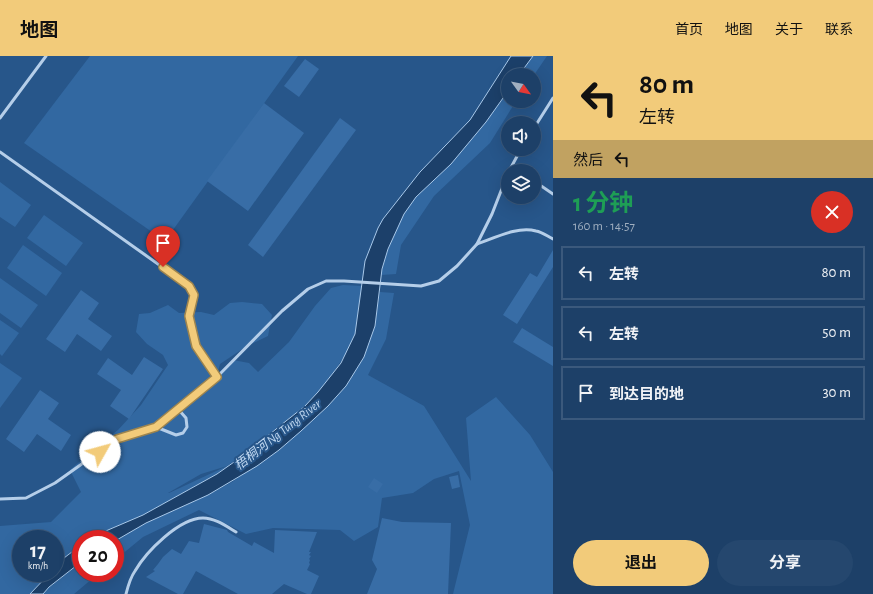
<!DOCTYPE html>
<html lang="zh">
<meta charset="utf-8">
<style>
:root{--surface:#1d4068;--page:#25476e;--text:#f1f3f6;--muted:#a0afc0;--line:#3b597c;--accent:#f2cb7a}
body{margin:0;font-family:"Alegreya Sans","Noto Sans SC",sans-serif;background:var(--page);color:var(--text);height:100vh;display:flex;flex-direction:column;font-size:15px;white-space:nowrap}
*{box-sizing:border-box;margin:0}
p{font-size:13px;color:var(--muted)}
.icon{flex:none;width:22px;height:22px;fill:none;stroke:currentColor;stroke-width:2;stroke-linecap:round;stroke-linejoin:round}
.map{position:relative;flex:1;overflow:hidden}
.panel{display:flex;flex-direction:column;background:var(--surface);width:320px}
.panel>*{flex:none}
.guide{background:#f2cb7a;color:#111;overflow:hidden}
.needle{width:26px;rotate:123deg}
.buttons{position:absolute;left:501px;top:12px;display:grid;gap:8px}
.buttons a{display:grid;place-items:center;width:40px;height:40px;border-radius:50%;background:var(--surface);box-shadow:0 4px 16px #0002,0 0 0 1px var(--line);font-size:20px}
.speed{position:absolute;left:12px;top:474px;display:flex;gap:8px;font-size:20px;font-weight:700;text-align:center}
.speed>*{display:grid;place-content:center;width:52px;height:52px;border-radius:50%;background:var(--surface);box-shadow:0 4px 16px #0002,0 0 0 1px var(--line);line-height:1}
.speed small{font-size:10px;font-weight:400}
.speed .limit{border:6px solid #d22;background:#fff;color:#111}
.pin{position:absolute;display:grid;place-items:center;width:34px;height:34px;color:#fff;margin:-41px -17px;border-radius:50% 50% 50% 0;rotate:-45deg;box-shadow:0 0 4px #0007}
.pin .icon{rotate:45deg}
.me{position:absolute;width:44px;margin:-22px;rotate:52deg;stroke-linejoin:round;filter:drop-shadow(0 0 3px #0008)}
.turn{display:flex;align-items:center;gap:14px;height:84px;padding:0 20px;font-size:18px}
.turn .icon{width:52px;height:52px;stroke-width:2.5}
.turn b{display:block;font-size:28px;line-height:34px}
.then{display:flex;align-items:center;height:38px;padding:0 20px;background:#0003;gap:8px;font-size:15px}
.round{display:grid;place-items:center;flex:none;width:42px;height:42px;border-radius:21px;background:var(--page)}
.headline{display:flex;align-items:center;justify-content:space-between;height:68px;padding:0 20px}
h1{font-size:24px;font-weight:700;line-height:30px;color:#1e9e55}
.cta{display:flex;gap:8px;margin-top:auto;padding:8px 20px}
.cta a{flex:1;height:46px;border-radius:24px;background:var(--accent);color:#111;font-size:16px;font-weight:700;line-height:46px;text-align:center}
.cta a+a{background:var(--page);color:var(--text)}
ul{padding:0;list-style:none}
li{display:flex;align-items:center;gap:12px;height:54px;margin:0 8px 6px;padding:0 12px;border:2px solid var(--line);border-radius:0px}
li div{flex:1}
li b{display:block;font-size:15px}
li em{font-style:normal}
header{display:flex;align-items:center;gap:24px;box-sizing:border-box;height:56px;padding:0 20px;background:var(--accent);color:#111}
header strong{font-size:19px}
nav{display:flex;gap:22px;margin-inline-start:auto;font-size:14px}
main{display:flex;flex:1;min-height:0}
.map>svg:first-child{display:block}
</style>
<header>
<strong>地图</strong>
<nav><a>首页</a><a>地图</a><a>关于</a><a>联系</a></nav>
</header>
<main>
<div class="map">
<svg width="553" height="538" viewBox="0 0 553 538">
<rect width="100%" height="100%" fill="#27568a"/>
<g fill="#3268a1" fill-rule="evenodd">
<path d="M90,0H298L165,185L24,87Z"/>
<path d="M533,0H547L534,19H519Z"/>
<path d="M508,35V45H516L490,87L434,140L401,189L396,218L381,219C388,191 397,163 416,141C426,128 440,119 451,107C472,85 490,60 508,35Z"/>
<path d="M0,126L31,149L15,171L0,161Z"/>
<path d="M44,159L83,187L66,210L27,182Z"/>
<path d="M23,189L62,217L46,240L7,212Z"/>
<path d="M0,222L38,249L21,272L0,257Z"/>
<path d="M343,229L362,230L355,278L350,291L332,319L318,336L305,350L217,418L143,459L108,474L90,483H81V489L64,502L55,512V483H21V517H50L30,538H0V470L51,466L81,436L70,414L106,383L118,374L141,349L168,309L163,299L147,288L136,276L139,258L150,257L168,249L179,257L201,256L214,259L230,247L242,246L262,248L272,259L268,280L247,290L220,308L217,320L233,304L249,307L258,316L289,286L315,250L331,232ZM227,410L169,437H168L201,418Z"/>
<path d="M380,236L394,237L386,283L368,319L424,350L471,425L466,362L496,341L530,379L553,416V538H453L470,469L459,415L434,423L413,437L382,442L378,471L354,485L340,474L273,472L246,478L199,454L143,481L115,504V485L146,467L208,439L232,426L279,394L328,350L346,330L364,301L375,270Z"/>
<path d="M0,264L19,277L2,300L0,298Z"/>
<path d="M0,307L22,322L0,352Z"/>
<path d="M81,506V517H99L74,538H43L49,531Z"/>
</g>
<g fill="#1c406a" stroke="#a9c9ea">
<path d="M511,0H533L519,19H508V35L486,66L451,108L416,141L404,158L388,193L382,213L375,270L370,284L364,301L346,330L328,350L301,375L279,394L257,410L208,439L146,467L115,485V483H90L108,474L143,459L217,418L244,399L286,365L305,350L318,336L341,307L355,278L365,205L378,172L383,163L420,116L470,64Z"/>
<path d="M81,489V506L49,531L43,538H30L50,517H55V512L64,502Z"/>
</g>
<g fill="#386da6">
<path d="M305,3L319,13L299,41L284,30Z"/>
<path d="M264,47L304,77L248,155L207,125Z"/>
<path d="M340,62L356,74L263,201L248,189Z"/>
<path d="M553,194V211L517,268L503,259L530,217L537,221Z"/>
<path d="M81,234L99,247L88,263L112,280L101,295L77,278L65,296L46,283Z"/>
<path d="M522,272L553,291V310L513,286Z"/>
<path d="M144,301L163,313L129,363L110,350L121,334L97,318L108,302L132,319Z"/>
<path d="M40,334L59,347L48,363L71,379L61,395L37,378L24,396L6,383Z"/>
<path d="M458,419L460,431L452,433L449,421Z"/>
<path d="M374,422L383,428L377,437L368,431Z"/>
<path d="M382,462L402,466L451,467L448,538H367L377,513L372,504Z"/>
<path d="M204,468L227,474L228,476L252,490L254,486L274,497L275,474L317,476L309,496H311L309,499L311,500L309,503L310,504L309,507L310,508L307,514L319,520L311,538H307L284,528L272,538H238L196,515L183,538H178L146,521L155,515L153,514L158,508L163,501L172,493L181,498L189,485L199,487Z"/>
</g>
<g fill="none" stroke-linecap="round" stroke-linejoin="round">
<g stroke="#b5cee9" stroke-width="3">
<path d="M0,62L46,0"/>
<path d="M534,72L553,42"/>
<path d="M0,96L189,230L194,239L189,260L196,290L217,321"/>
<path d="M509,115L521,93"/>
<path d="M534,125L553,138"/>
<path d="M477,188C495,182 517,170 536,175C542,176 547,180 553,183"/>
<path d="M156,371L176,379L183,377L187,371L186,362L178,353"/>
<path d="M0,443L26,442L55,427L117,383L156,371L212,326L282,255L308,233L326,225H344L421,230L439,225L457,210L477,188L492,158L508,117"/>
<path d="M126,538C128,530 130,522 135,515C146,496 179,462 203,462C215,462 226,470 236,476"/>
</g>
</g>
<g fill="none" stroke-linecap="round" stroke-linejoin="round">
<defs>
<path id="route" d="M100,396L117,383L156,371L217,321L196,290L189,260L194,239L189,230L163,211"/>
</defs>
<use href="#route" stroke="#9d844f" stroke-width="10"/>
<use href="#route" stroke="#f2cb7a" stroke-width="7"/>
</g>
<g text-anchor="middle" stroke-width="4" stroke-linejoin="round" paint-order="stroke">
<g font-size="13" font-style="italic" fill="#c0d8f1" stroke="#27568a">
<text transform="translate(277 378) rotate(-38)" y="5">梧桐河 Ng Tung River</text>
</g>
</g>
</svg>
<div class="buttons">
<a><svg class="needle" viewBox="-14 -14 28 28"><path d="M0-13l5 13h-10z" fill="#e53935"/><path d="M0 13l5-13h-10z" fill="#a0afc0"/></svg></a>
<a><svg class="icon" aria-label="sound" viewBox="0 0 24 24"><path d="M4 9h4l5-4v14l-5-4H4zM17 9q2 3 0 6"/></svg></a>
<a><svg class="icon" aria-label="layers" viewBox="0 0 24 24"><path d="M12 4l9 5-9 5-9-5zM3 14l9 5 9-5"/></svg></a>
</div>
<div class="speed"><div>17<small>km/h</small></div><div class="limit">20</div></div>
<div class="pin" style="left:163px;top:211px;background:#d93025"><svg class="icon" aria-label="arrive" viewBox="0 0 24 24"><path d="M6 21V4h12l-3 4 3 4H6"/></svg></div>
<svg class="me" style="left:100px;top:396px" viewBox="-20 -20 40 40"><circle r="19" fill="#fff"/><path d="M0-13L10 11 0 6-10 11z" fill="#f2cb7a"/></svg>
</div>
<section class="panel">
<div class="guide">
<div class="turn"><svg class="icon" aria-label="left" viewBox="0 0 24 24"><path d="M17 20v-9H6M10 6l-5 5 5 5"/></svg><div><b>80 m</b>左转</div></div>
<div class="then">然后<svg class="icon" aria-label="left" viewBox="0 0 24 24"><path d="M17 20v-9H6M10 6l-5 5 5 5"/></svg></div>
</div>
<div class="headline"><div><h1>1 分钟</h1><p>160 m · 14:57</p></div><a class="round" style="background:#d93025;color:#fff"><svg class="icon" aria-label="close" viewBox="0 0 24 24"><path d="M6 6l12 12M18 6L6 18"/></svg></a></div>
<ul>
<li><svg class="icon" aria-label="left" viewBox="0 0 24 24"><path d="M17 20v-9H6M10 6l-5 5 5 5"/></svg><div><b>左转</b></div><em>80 m</em></li>
<li><svg class="icon" aria-label="left" viewBox="0 0 24 24"><path d="M17 20v-9H6M10 6l-5 5 5 5"/></svg><div><b>左转</b></div><em>50 m</em></li>
<li><svg class="icon" aria-label="arrive" viewBox="0 0 24 24"><path d="M6 21V4h12l-3 4 3 4H6"/></svg><div><b>到达目的地</b></div><em>30 m</em></li>
</ul>
<div class="cta"><a>退出</a><a>分享</a></div>
</section>
</main>
